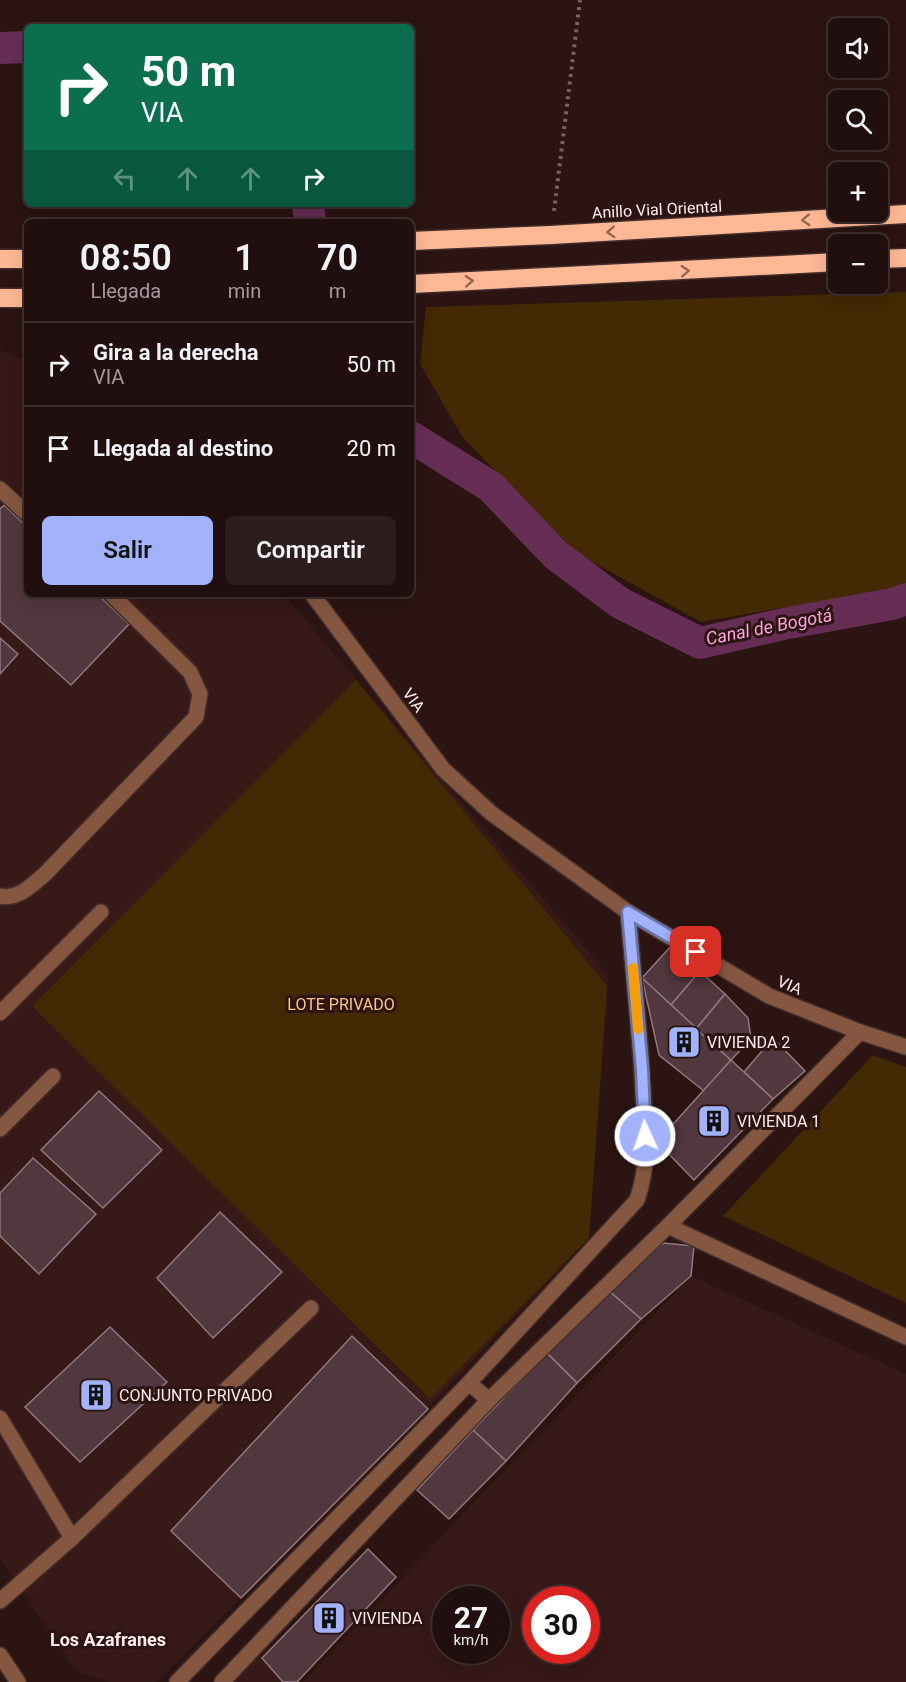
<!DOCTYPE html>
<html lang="es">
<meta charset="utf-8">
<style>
:root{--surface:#200f0e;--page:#2d1d1c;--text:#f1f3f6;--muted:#a29c9e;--line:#3d2f2e;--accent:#a2b2fd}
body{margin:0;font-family:Roboto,sans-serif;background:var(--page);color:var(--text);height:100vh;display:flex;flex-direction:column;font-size:22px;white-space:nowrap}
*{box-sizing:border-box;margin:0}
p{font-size:20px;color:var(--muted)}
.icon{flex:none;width:33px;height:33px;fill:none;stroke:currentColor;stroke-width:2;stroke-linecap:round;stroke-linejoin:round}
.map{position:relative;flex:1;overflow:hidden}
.side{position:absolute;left:24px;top:219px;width:390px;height:378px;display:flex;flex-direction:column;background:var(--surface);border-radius:9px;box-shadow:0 6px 24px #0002,0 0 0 2px var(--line)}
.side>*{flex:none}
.guide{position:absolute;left:24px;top:24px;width:390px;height:183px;border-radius:9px;box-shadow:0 6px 24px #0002,0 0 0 2px var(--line);background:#0b6e4f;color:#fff;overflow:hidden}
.fabs{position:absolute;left:828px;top:18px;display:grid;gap:12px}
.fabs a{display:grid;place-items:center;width:60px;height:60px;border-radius:9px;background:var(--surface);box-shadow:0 6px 24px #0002,0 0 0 2px var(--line);font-size:30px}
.speed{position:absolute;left:432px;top:1586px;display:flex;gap:12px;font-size:30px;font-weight:700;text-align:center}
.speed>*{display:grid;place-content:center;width:78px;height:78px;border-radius:50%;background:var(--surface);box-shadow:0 6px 24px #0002,0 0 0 2px var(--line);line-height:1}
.speed small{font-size:15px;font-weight:400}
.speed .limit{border:9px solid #d22;background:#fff;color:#111}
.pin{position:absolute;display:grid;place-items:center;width:51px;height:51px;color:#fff;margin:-26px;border-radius:12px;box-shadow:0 3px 9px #0006}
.me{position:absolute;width:66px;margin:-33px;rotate:357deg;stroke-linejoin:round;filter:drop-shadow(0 0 4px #0008)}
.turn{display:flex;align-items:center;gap:21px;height:126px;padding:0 18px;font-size:27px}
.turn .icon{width:78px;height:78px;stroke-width:2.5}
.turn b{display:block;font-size:42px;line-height:51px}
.lanes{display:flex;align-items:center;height:57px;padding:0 18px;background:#0003;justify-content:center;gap:30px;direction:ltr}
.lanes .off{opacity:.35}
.eta{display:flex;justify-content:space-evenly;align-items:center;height:102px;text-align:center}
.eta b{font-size:36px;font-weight:600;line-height:42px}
.primary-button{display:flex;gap:12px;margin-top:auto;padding:12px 18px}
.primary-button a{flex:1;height:69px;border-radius:9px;background:var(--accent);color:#111;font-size:24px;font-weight:600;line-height:69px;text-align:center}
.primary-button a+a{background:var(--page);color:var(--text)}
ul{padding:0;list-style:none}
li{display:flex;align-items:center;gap:18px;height:84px;padding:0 18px;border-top:2px solid var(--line)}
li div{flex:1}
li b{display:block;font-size:22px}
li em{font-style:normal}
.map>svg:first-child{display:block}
</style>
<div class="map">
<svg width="906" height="1682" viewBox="0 0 906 1682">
<rect width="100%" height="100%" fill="#2b1412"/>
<g fill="#371917" fill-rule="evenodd">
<path d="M0,350L27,361V594H283L609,975L589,1238L365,1475L156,1682H111L77,1672L0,1558Z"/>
<path d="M691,1276L906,1374V1682H303ZM446,1599H496V1650H446ZM536,1599H586V1650H536Z"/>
<path d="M258,1655L283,1682H233Z"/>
</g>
<g fill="#432904">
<path d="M906,292V586L701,622L578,554L463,438L420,364L426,307Z"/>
<path d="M356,680L607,986L589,1238L430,1399L32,1006Z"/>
<path d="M873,1055L906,1067V1303L723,1216Z"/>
</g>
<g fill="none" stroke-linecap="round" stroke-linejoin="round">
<g stroke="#662e55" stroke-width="32">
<path d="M0,48L27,47"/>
<path d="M308,204L310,222"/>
<path d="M411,437L491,487L556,555L620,603L700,643L788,623L892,604L906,599"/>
</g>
</g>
<g fill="#51373e" stroke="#94777d" stroke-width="1.5">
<path d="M4,505L27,527V594H97L129,624L71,685L0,621V509Z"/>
<path d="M0,638L18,654L0,674Z"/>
<path d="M671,946L700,971L671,1005L642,978Z"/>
<path d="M700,971L725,994L696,1029L671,1005Z"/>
<path d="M642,978L731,1060L704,1091L659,1055Z"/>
<path d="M725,994L748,1018L751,1039L731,1060L696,1029Z"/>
<path d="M773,1038L805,1071L773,1099L744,1072Z"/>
<path d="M731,1060L773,1099L694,1180L657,1142Z"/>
<path d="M99,1091L162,1150L103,1208L41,1150Z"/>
<path d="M33,1158L96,1214L39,1274L0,1236V1193Z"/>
<path d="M220,1212L282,1272L213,1338L157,1278Z"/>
<path d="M663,1243L694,1246L691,1276L641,1319L608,1290Z"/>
<path d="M608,1290L641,1319L577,1383L547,1353Z"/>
<path d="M110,1327L167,1382L80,1462L25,1407Z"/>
<path d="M352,1336L428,1409L241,1598L171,1531Z"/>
<path d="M547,1353L577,1383L506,1461L473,1430Z"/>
<path d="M473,1430L506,1461L449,1519L417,1490Z"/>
<path d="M368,1549L396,1577L297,1682H283L262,1658Z"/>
</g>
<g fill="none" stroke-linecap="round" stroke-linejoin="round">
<defs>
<g id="minor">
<path d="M0,489L27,514"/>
<path d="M312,594L443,769L491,813L628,912L769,996L860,1032L906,1047"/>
<path d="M0,896C18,900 32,885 45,874L196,717L200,694L190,672L111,594"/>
<path d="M0,1013L101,912"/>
<path d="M0,1129L53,1076"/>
<path d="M668,1226L906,1337"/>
<path d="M469,1383L489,1400L668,1226L860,1032"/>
<path d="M0,1418L72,1538"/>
<path d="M0,1601L72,1538L311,1308"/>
<path d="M0,1655L18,1682"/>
<path d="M177,1682L469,1383L637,1200C650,1163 645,1130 643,1091C640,1031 633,971 628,912"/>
<path d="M222,1682L489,1400"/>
</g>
<g id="highway">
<path d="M411,241L551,235L906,214"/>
<path d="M0,259H27"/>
<path d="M878,259L906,258"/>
<path d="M411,284L838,262"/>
<path d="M0,298H27"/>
</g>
</defs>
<use href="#minor" stroke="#442e2c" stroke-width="18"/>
<use href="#highway" stroke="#442e2c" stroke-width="21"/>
<path stroke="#776361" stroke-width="4" stroke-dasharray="3 4.5" stroke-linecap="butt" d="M554,211L580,0"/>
<use href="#minor" stroke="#855740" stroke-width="15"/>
<use href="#highway" stroke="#feb895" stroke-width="18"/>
</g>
<defs><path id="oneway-chevron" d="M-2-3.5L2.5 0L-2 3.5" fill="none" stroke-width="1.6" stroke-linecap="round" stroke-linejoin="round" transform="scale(1.5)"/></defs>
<g stroke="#946654">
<use href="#oneway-chevron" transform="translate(806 220) rotate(177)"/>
<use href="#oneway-chevron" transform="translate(611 232) rotate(177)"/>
<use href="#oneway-chevron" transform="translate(685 271) rotate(-3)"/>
<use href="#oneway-chevron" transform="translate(469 281) rotate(-3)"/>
</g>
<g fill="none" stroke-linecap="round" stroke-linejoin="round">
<defs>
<path id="route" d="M645,1136L642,1069L628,912L696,952"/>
</defs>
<use href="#route" stroke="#6974a4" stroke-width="15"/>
<use href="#route" stroke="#a2b2fd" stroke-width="10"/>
<path stroke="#f59e0b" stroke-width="10" d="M633,968L638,1029"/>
</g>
<defs>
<symbol id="building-square" viewBox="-11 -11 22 22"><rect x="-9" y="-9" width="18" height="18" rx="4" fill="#a2b2fd" stroke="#2b1412"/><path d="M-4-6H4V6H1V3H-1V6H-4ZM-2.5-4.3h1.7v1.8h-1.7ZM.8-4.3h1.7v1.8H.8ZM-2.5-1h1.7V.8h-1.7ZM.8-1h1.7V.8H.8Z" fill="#111"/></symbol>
</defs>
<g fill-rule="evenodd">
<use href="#building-square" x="665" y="1023" width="38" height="38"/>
<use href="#building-square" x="695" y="1102" width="38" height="38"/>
<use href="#building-square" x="77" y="1376" width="38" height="38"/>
<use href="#building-square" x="310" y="1599" width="38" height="38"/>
</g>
<g text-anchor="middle" stroke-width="6" stroke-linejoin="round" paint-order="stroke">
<g font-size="16" fill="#feedeb" stroke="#2b1412">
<text transform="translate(657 209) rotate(-3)" y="6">Anillo Vial Oriental</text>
<text transform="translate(414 700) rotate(53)" y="6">VIA</text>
<text transform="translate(790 985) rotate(23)" y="6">VIA</text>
</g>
<g font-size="16" fill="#fdc788" stroke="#2b1412">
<text x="341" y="1010">LOTE PRIVADO</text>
</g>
<g font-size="16" fill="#feedeb" stroke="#2b1412" text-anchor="start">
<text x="707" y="1048">VIVIENDA 2</text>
<text x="737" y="1127">VIVIENDA 1</text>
<text x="119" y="1401">CONJUNTO PRIVADO</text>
<text x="352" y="1624">VIVIENDA</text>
</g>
<g font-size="18" font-style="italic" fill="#fca3dd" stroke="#2b1412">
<text transform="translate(769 627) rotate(-11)" y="6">Canal de Bogotá</text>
</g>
<g font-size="18" font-weight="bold" fill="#feedeb" stroke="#2b1412">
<text x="108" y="1646">Los Azafranes</text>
</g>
</g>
</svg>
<div class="fabs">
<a><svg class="icon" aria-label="sound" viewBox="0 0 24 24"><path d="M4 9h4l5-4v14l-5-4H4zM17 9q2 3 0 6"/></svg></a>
<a><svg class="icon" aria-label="search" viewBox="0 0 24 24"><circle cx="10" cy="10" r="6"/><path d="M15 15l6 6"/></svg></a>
<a>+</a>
<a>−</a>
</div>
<div class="speed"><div>27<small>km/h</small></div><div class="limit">30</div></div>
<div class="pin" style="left:696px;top:952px;background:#d93025"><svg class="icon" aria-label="arrive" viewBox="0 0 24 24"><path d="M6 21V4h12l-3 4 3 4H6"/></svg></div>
<svg class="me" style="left:645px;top:1136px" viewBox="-20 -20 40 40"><circle r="17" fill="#a2b2fd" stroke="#fff" stroke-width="3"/><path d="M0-11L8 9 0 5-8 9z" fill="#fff"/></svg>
<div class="guide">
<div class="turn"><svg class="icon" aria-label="right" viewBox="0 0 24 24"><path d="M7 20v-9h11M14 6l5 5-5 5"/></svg><div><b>50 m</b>VIA</div></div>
<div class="lanes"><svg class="icon off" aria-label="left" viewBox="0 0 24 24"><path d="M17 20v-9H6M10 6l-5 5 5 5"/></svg><svg class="icon off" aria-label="ahead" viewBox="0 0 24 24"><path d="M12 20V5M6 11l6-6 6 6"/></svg><svg class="icon off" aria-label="ahead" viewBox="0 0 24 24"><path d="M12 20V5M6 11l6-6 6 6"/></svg><svg class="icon" aria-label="right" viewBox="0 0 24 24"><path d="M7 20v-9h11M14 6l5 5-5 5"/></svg></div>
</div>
<section class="side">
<div class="eta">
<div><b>08:50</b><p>Llegada</p></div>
<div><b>1</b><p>min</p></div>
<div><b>70</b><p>m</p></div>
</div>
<ul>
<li><svg class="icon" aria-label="right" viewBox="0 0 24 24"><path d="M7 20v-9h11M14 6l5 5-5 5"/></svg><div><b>Gira a la derecha</b><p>VIA</p></div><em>50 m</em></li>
<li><svg class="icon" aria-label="arrive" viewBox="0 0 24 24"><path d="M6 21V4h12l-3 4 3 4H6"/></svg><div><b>Llegada al destino</b></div><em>20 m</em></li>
</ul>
<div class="primary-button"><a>Salir</a><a>Compartir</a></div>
</section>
</div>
